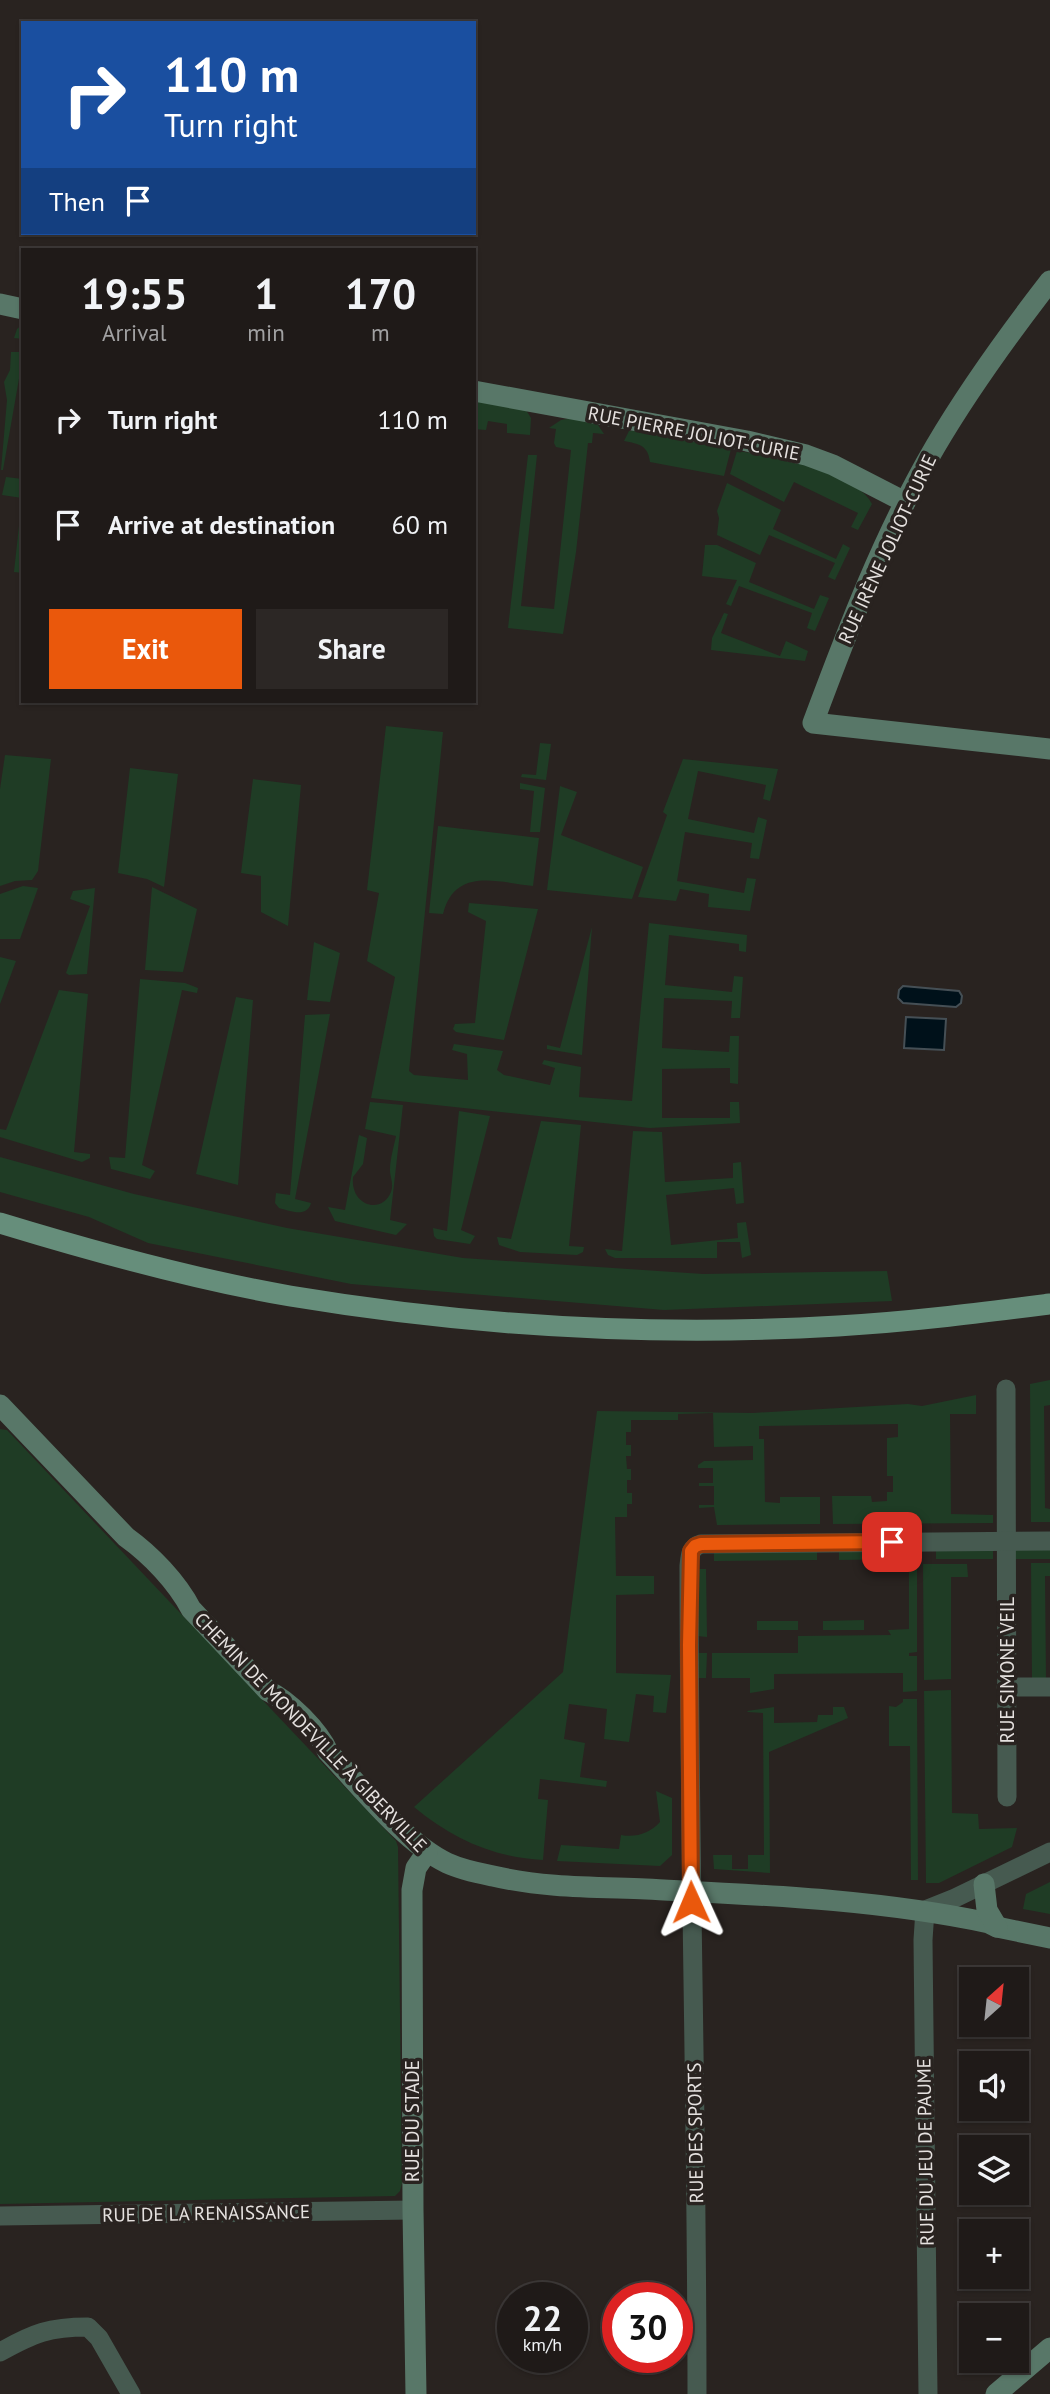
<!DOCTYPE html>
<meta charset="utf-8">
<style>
:root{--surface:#1f1a18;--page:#2c2725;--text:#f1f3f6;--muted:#a1a1a2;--line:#3c3837;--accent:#ea580c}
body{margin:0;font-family:"PT Sans",sans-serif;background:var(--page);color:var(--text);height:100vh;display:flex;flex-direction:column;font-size:26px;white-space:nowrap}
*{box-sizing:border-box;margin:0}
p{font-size:23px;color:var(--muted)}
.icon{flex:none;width:38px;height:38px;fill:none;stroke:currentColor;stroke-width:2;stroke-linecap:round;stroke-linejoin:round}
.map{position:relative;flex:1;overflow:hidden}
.details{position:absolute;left:21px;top:248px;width:455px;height:455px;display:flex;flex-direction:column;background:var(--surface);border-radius:0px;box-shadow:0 2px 5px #0004,0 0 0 2px var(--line)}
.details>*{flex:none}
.hud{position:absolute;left:21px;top:21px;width:455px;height:214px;border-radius:0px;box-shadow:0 2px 5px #0004,0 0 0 2px var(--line);background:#1a4fa0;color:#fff;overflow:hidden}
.needle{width:46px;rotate:27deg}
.buttons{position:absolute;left:959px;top:1967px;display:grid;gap:14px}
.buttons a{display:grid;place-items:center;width:70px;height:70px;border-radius:0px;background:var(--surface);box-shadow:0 2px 5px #0004,0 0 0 2px var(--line);font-size:35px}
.speed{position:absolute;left:497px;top:2282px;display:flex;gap:14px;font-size:35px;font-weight:700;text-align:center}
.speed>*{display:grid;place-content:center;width:91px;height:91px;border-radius:50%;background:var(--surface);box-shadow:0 2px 5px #0004,0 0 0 2px var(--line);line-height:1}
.speed small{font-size:18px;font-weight:400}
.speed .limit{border:10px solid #d22;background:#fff;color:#111}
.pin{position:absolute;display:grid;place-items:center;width:60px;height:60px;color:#fff;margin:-30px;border-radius:14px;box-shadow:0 4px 10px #0006}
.me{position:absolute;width:77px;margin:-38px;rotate:359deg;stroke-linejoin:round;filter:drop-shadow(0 0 5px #0008)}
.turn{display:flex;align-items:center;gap:24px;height:147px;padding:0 28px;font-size:32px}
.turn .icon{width:91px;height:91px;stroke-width:2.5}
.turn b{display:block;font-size:49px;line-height:60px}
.then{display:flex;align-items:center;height:66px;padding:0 28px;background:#0003;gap:14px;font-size:26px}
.eta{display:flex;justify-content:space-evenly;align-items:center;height:119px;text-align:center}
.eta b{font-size:42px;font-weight:700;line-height:49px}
.cta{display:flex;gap:14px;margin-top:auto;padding:14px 28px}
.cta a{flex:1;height:80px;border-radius:0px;background:var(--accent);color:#fff;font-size:28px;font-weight:700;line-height:80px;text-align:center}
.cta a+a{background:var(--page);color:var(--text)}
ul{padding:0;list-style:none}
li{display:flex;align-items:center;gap:21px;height:105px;padding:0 28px}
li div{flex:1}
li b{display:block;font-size:26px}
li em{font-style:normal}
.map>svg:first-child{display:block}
</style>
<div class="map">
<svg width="1050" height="2394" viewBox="0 0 1050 2394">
<rect width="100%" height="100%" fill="#292320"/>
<g fill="#1f3c25">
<path d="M23,324V373H20L3,470H1L7,400L4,382L10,370L11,352H21L23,339L14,338L17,329Z"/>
<path d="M474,401L526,410L531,418L530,435L507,433V424L488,421L486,430L474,429Z"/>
<path d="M572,418L598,425L604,434L593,433L592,443H588L576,552L563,634L508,628L528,455H537L521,606L554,609L571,450L556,447L554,443L556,429L549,428L561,420Z"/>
<path d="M629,431H640L731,449L724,476L650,462C648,445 639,444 624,441Z"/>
<path d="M737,451C771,455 857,472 872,504L858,530L851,527L858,513L794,482L784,502L730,474Z"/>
<path d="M6,477L23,479V573L14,572L22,498L2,495Z"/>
<path d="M727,483L781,510L773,529L836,559L843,544L850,548L835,580L828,577L835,563L769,535L760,555L717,535L719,518L717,511Z"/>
<path d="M705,545H717L756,563L749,582L814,609L820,595L829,598L815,631L807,628L812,613L739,586L731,606L726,604L737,580L702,576Z"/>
<path d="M724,613L728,614L721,633L780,656L786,641L808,651L805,661L711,650L712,638Z"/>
<path d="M386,726L443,732L409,1071L414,1075L468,1080L467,1054L452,1050L454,1044L503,1051L497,1070L504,1075L550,1085L555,1068L542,1064L544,1060L581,1067L579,1097L632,1101L649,923L747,935L746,952L739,951V944L669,935L665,985L732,992L734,976L743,977L740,1018H731L732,1001L664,998L662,1048L729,1052L730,1036H739L738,1084L730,1083V1068L662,1069V1118H730V1102H739L740,1123L650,1128L371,1098L395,977L367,961L379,893L367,890Z"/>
<path d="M540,743L551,744L546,780L521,777L522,774L536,775Z"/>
<path d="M5,755L51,759L38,871L32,880L15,881L0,886V789Z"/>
<path d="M683,759L778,769L770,801L763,799L766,785L698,771L688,819L754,833L758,817L767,820L759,859L750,858L752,843L685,832L677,881L744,893L747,878L756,879L750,911L708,907L709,894L680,889L676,901L638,897L667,815L663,812Z"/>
<path d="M130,768L178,774L164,887L147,879L118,873Z"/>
<path d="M253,779L301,785L288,926L261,912V876L241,873Z"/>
<path d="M520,783L545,788L540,832H530L534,791L520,789Z"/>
<path d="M560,786L577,792L561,835L643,867L632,899L547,890Z"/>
<path d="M438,826L539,838L533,886C497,882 455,867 443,914L429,913Z"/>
<path d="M23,886L38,888L20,939H0V894Z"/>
<path d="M152,887L197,909L183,972L145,970Z"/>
<path d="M95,888L87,974L69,975L66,973L90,906L70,899L73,891Z"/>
<path d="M469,903L538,909L504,1040L456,1032L453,1029L455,1024L475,1023L486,921L468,912Z"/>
<path d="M592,927L582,1055L547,1049V1045L560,1048Z"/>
<path d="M314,942L340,953L330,1002L307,1000Z"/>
<path d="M0,957L16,961L0,1004Z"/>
<path d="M140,979L185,983L198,988L197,993L182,990L142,1165L155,1171L150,1179L111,1169L109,1157L125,1158Z"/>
<path d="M59,990L88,994L74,1152L90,1154V1158L82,1162L0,1137V1129L6,1130Z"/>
<path d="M236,997L253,1000L238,1185L196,1174Z"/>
<path d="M330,1014L295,1199L311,1203C307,1218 290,1211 279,1208L275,1203L276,1193L290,1195L305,1015Z"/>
<path d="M370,1102L403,1105L390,1220L407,1224L396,1235L335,1221L328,1207L345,1210L359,1135L367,1138L363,1164L353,1177C350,1206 382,1215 391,1192C394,1184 390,1177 390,1170C390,1159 394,1146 396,1136L365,1129Z"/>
<path d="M459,1111L490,1116L461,1230L475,1236L470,1244L437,1239L434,1236L433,1228L447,1231Z"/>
<path d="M541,1121L581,1125L569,1246L584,1247L583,1252L577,1255L520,1252L499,1245L497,1237L511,1239Z"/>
<path d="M633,1131L662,1132L665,1182L733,1178V1163L741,1162L744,1203L736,1204L734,1188L666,1195L671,1245L738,1238L737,1223L746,1222L751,1255L742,1258L740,1242H717V1258H615L608,1255L605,1249L622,1251Z"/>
<path d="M0,1157L134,1194L287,1228L463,1258L703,1274L887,1271L892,1301L664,1310L351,1284L148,1243L89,1217L0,1192Z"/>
<path d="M1050,1380V1405L1044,1406L1045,1508L1050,1509V1522H1031L1030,1384Z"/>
<path d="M976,1395V1414H950L951,1514L993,1515V1523L833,1524L832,1496H871L872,1502L887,1501V1492H893V1476H887V1438L898,1437V1424L759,1426V1439H764L765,1502L780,1503V1497H820V1524L717,1525L714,1507L699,1508V1505H714V1486H699V1483H713V1468H698V1465L704,1461L753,1460V1446L714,1447L713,1413L678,1414V1420H631V1432H626V1445H631V1456H626L627,1469H631V1480H627V1493H632V1504H627V1517H615L616,1576H654V1594L616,1595V1673L671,1675L666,1713L653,1712L654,1696L636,1694L629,1742L604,1739L607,1709L569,1704L564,1739L585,1743L580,1777L607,1781L606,1787L540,1779L538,1799L548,1800L543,1860C492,1857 453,1839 414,1807L563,1672L597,1411L753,1413L908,1404L922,1406Z"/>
<path d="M0,1429L7,1430L396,1841L398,1847L402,2183L400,2191L395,2196L0,2204Z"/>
<path d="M993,1549V1559H936V1550Z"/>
<rect x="1015" y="1549" width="35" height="10"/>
<path d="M909,1550V1559L839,1560V1551Z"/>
<path d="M817,1551V1560L714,1561V1552Z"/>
<path d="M1031,1563H1050V1576H1045L1046,1679H1032Z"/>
<path d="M909,1564H917V1652L909,1653V1656H917V1691L903,1692V1673L774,1674V1689L750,1693V1678H712V1653H798V1636L891,1635L888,1630L909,1629Z"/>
<path d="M923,1564H967L968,1577H951V1679L924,1680Z"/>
<path d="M697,1569H706L707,1637L697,1636Z"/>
<path d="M864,1620V1630H823V1621Z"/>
<rect x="757" y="1621" width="41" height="9"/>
<path d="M697,1653H707L706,1678H697Z"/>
<path d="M951,1690L952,1813L978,1814L979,1829L1017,1828L1012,1847L939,1883H926L924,1691Z"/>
<path d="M903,1699H917L918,1880H911L910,1746H889V1706L896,1707L903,1702Z"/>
<path d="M774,1707V1723L817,1722L818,1715H833V1707H844L848,1718L769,1752L770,1873L714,1869L713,1855H732V1869H748V1855H764L763,1713L748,1712L747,1711Z"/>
<path d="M656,1791L672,1798V1855L660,1866L557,1861L561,1845L619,1849L621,1835C636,1838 650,1833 660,1822Z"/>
<path d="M1050,1882V1914L1023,1909L1026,1894Z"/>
</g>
<g fill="#00111a" stroke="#454f55" stroke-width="2">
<path d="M903,986L959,991L962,996L961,1003L956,1007L903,1003L898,998L899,990Z"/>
<path d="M906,1017L946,1019L944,1050L904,1048Z"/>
</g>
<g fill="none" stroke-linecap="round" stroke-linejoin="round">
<g stroke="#465a50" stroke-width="19">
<path d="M1006,1389L1007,1797"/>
<path d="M1006,1687H1050"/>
<path d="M0,2216L413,2210"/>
<path d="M0,2352C34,2333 49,2327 88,2327L99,2338L131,2394"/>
<path d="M697,2394C697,2118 689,1842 689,1566C690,1556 690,1547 701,1544L1050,1541"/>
<path d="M928,2394L923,1940L925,1910L955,1898L1050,1852"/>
</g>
<g stroke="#587768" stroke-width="21">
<path d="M1050,281C1009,334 969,389 935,447C884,534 848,629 813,723L1050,749"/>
<path d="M0,304L23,309"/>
<path d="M474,391L747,441L806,455L833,465L905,502"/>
<path d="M0,1405L126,1537C151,1555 177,1582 191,1609L268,1691C288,1700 319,1731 328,1752C361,1787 405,1843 447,1863C462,1870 478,1873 493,1876C544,1888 594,1887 646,1889C760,1895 876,1899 989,1923L997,1927L1050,1938"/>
<path d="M984,1884L987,1910L997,1927"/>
<path d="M416,2394L413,2210L412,1890L416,1868L427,1852"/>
<path d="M996,2394L1050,2348"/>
</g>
<path stroke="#668e7b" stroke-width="21" d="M0,1223C95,1252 192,1279 290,1296C470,1326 655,1337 838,1326C909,1322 979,1313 1050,1304"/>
</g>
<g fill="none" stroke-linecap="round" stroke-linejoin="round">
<defs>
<path id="route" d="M691,1902L689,1645L691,1551L695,1546L701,1544L892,1542"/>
</defs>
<use href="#route" stroke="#983908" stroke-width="18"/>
<use href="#route" stroke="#ea580c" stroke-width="12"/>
</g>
<g text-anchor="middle" stroke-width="7" stroke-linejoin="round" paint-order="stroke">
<g font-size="19" fill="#e5e1df" stroke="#292320">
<text transform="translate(694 433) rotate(11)" y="7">RUE PIERRE JOLIOT-CURIE</text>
<text transform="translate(887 549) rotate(-65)" y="7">RUE IRÈNE JOLIOT-CURIE</text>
<text transform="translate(1007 1670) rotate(-90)" y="7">RUE SIMONE VEIL</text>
<text transform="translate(311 1732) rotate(46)" y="7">CHEMIN DE MONDEVILLE À GIBERVILLE</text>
<text transform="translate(412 2121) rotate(-90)" y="7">RUE DU STADE</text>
<text transform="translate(695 2133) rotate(-91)" y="7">RUE DES SPORTS</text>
<text transform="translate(925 2152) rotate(-91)" y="7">RUE DU JEU DE PAUME</text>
<text transform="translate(206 2213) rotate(-1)" y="7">RUE DE LA RENAISSANCE</text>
</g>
</g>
</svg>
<div class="buttons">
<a><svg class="needle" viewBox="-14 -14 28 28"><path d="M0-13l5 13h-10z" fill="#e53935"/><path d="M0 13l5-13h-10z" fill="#a1a1a2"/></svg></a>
<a><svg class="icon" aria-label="sound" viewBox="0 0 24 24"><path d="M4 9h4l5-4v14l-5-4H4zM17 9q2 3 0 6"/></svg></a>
<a><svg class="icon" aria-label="layers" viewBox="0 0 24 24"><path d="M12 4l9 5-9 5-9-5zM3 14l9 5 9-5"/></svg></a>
<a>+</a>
<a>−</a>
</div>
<div class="speed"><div>22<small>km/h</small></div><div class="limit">30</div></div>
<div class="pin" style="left:892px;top:1542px;background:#d93025"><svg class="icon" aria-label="arrive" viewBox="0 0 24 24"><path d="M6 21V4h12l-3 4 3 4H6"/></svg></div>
<svg class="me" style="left:691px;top:1902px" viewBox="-20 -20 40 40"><path d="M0-17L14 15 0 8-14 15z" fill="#ea580c" stroke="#fff" stroke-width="4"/></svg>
<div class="hud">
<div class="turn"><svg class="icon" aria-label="right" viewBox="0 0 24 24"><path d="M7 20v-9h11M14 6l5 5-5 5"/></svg><div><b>110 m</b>Turn right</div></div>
<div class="then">Then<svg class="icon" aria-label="arrive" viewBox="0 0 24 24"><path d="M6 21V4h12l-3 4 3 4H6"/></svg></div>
</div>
<section class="details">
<div class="eta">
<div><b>19:55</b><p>Arrival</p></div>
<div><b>1</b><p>min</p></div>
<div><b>170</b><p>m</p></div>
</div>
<ul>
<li><svg class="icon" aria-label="right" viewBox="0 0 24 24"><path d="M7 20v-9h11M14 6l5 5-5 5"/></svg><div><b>Turn right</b></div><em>110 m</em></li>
<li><svg class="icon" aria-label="arrive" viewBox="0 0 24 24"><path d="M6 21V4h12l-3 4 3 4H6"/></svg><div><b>Arrive at destination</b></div><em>60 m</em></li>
</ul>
<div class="cta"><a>Exit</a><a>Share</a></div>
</section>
</div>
